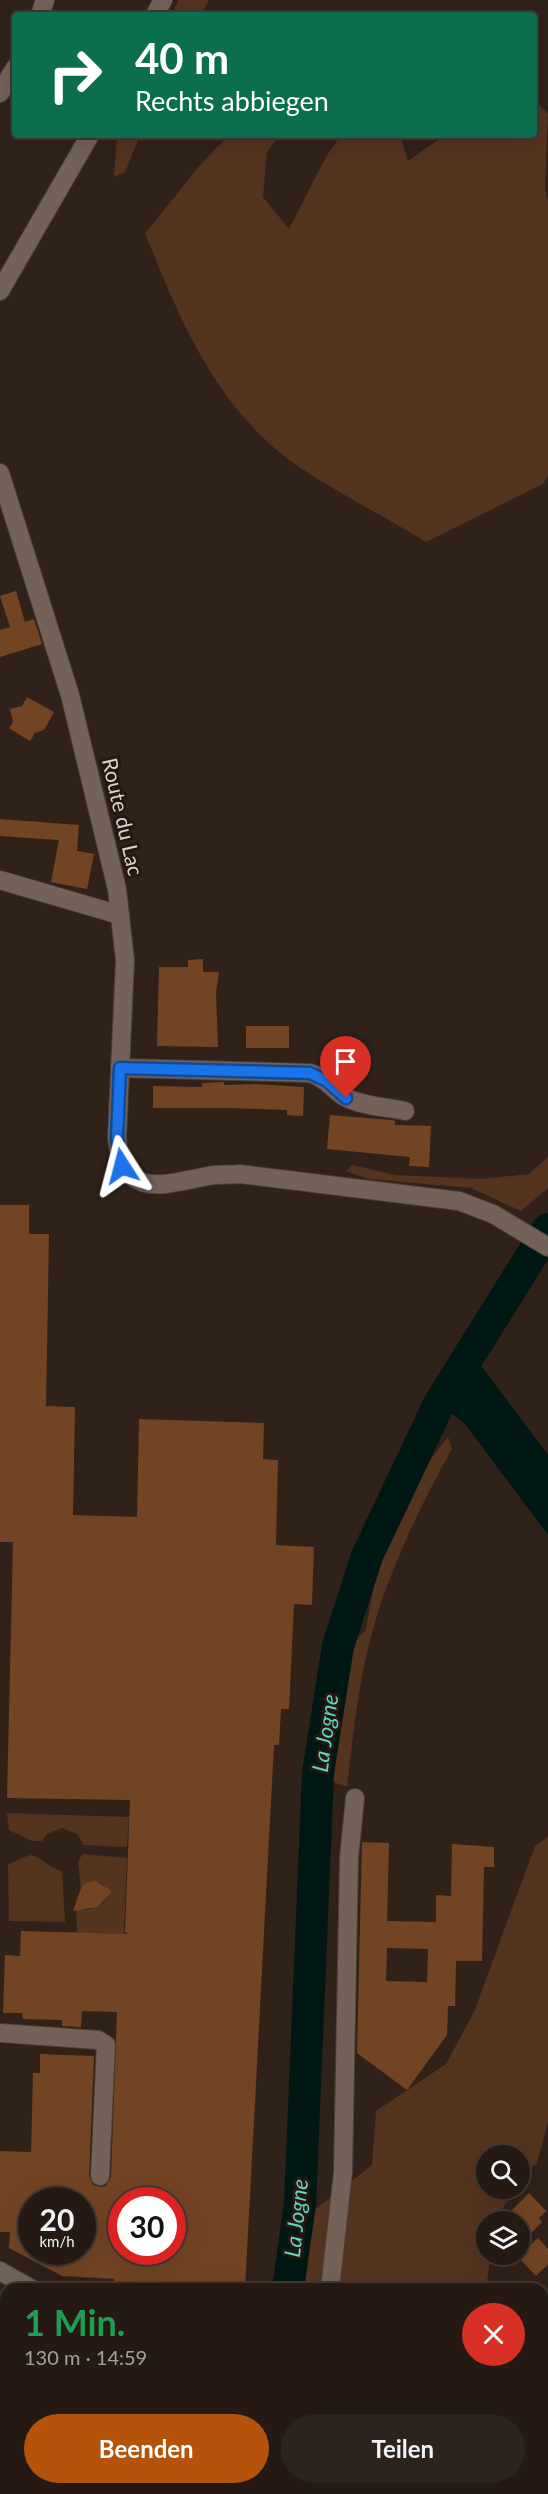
<!DOCTYPE html>
<html lang="de">
<meta charset="utf-8">
<style>
:root{--surface:#241a13;--page:#2c231c;--text:#f1f3f6;--muted:#a3a1a0;--line:#413833;--accent:#b45309}
body{margin:0;font-family:Lato,sans-serif;background:var(--page);color:var(--text);height:100vh;display:flex;flex-direction:column;font-size:22px;white-space:nowrap}
*{box-sizing:border-box;margin:0}
p{font-size:20px;color:var(--muted)}
.icon{flex:none;width:33px;height:33px;fill:none;stroke:currentColor;stroke-width:2;stroke-linecap:round;stroke-linejoin:round}
.map{position:relative;flex:1;overflow:hidden}
.drawer{position:absolute;left:0px;top:2283px;width:549px;height:212px;display:flex;flex-direction:column;background:var(--surface);border-radius:18px 18px 0 0;box-shadow:0 6px 24px #0002,0 0 0 2px var(--line)}
.drawer>*{flex:none}
.guide{position:absolute;left:12px;top:12px;width:525px;height:126px;border-radius:6px;box-shadow:0 6px 24px #0002,0 0 0 2px var(--line);background:#0b6e4f;color:#fff;overflow:hidden}
.fabs{position:absolute;left:476px;top:2145px;display:grid;gap:12px}
.fabs a{display:grid;place-items:center;width:54px;height:54px;border-radius:50%;background:var(--surface);box-shadow:0 6px 24px #0002,0 0 0 2px var(--line);font-size:30px}
.speed{position:absolute;left:18px;top:2187px;display:flex;gap:12px;font-size:30px;font-weight:700;text-align:center}
.speed>*{display:grid;place-content:center;width:78px;height:78px;border-radius:50%;background:var(--surface);box-shadow:0 6px 24px #0002,0 0 0 2px var(--line);line-height:1}
.speed small{font-size:15px;font-weight:400}
.speed .limit{border:9px solid #d22;background:#fff;color:#111}
.pin{position:absolute;display:grid;place-items:center;width:51px;height:51px;color:#fff;margin:-62px -26px;border-radius:50% 50% 50% 0;rotate:-45deg;box-shadow:0 0 6px #0007}
.pin .icon{rotate:45deg}
.me{position:absolute;width:66px;margin:-33px;rotate:351deg;stroke-linejoin:round;filter:drop-shadow(0 0 4px #0008)}
.turn{display:flex;align-items:center;gap:21px;height:126px;padding:0 24px;font-size:27px}
.turn .icon{width:78px;height:78px;stroke-width:2.5}
.turn b{display:block;font-size:42px;line-height:51px}
.round{display:grid;place-items:center;flex:none;width:63px;height:63px;border-radius:32px;background:var(--page)}
.summary{display:flex;align-items:center;justify-content:space-between;height:102px;padding:0 24px}
h1{font-size:36px;font-weight:700;line-height:45px;color:#1e9e55}
.button{display:flex;gap:12px;margin-top:auto;padding:12px 24px}
.button a{flex:1;height:69px;border-radius:36px;background:var(--accent);color:#fff;font-size:24px;font-weight:700;line-height:69px;text-align:center}
.button a+a{background:var(--page);color:var(--text)}
.map>svg:first-child{display:block}
</style>
<div class="map">
<svg width="548" height="2494" viewBox="0 0 548 2494">
<rect width="100%" height="100%" fill="#302219"/>
<g fill="#53341f">
<path d="M179,0H209L201,15H171Z"/>
<path d="M534,101L548,113L545,188L548,201V476L543,484L426,542C384,516 339,494 299,467C217,410 181,323 145,233C174,200 197,164 230,135H280L267,152L263,197L289,229L327,155L341,135H400L408,161L445,135H534Z"/>
<path d="M117,135H140L125,172L114,177Z"/>
<path d="M548,1157V1188L521,1211L471,1188L369,1179L346,1171L352,1165L395,1175L482,1179L529,1174Z"/>
<path d="M448,1437L452,1449C424,1498 392,1565 376,1619C359,1673 354,1730 347,1786L324,1780L322,1754L341,1653L366,1630L376,1572L388,1544L407,1509L424,1468Z"/>
<path d="M7,1813L129,1817L127,1847L84,1845L77,1834L62,1828L47,1834L42,1841H32L9,1830Z"/>
<path d="M548,1837V2122L537,2163L519,2178V2156H486V2188L513,2189L496,2221L486,2222V2254L491,2255L487,2281L490,2289H292L303,2219L372,2165L376,2111L446,2064L474,2012L535,1846Z"/>
<path d="M82,1854L127,1858L124,1934L77,1933L76,1908C88,1912 104,1908 107,1895L104,1885L94,1880L84,1884L81,1888L78,1863Z"/>
<path d="M30,1855C44,1858 48,1868 62,1871L65,1922L9,1921L8,1864Z"/>
<path d="M0,2388L6,2391V2488L155,2489L146,2494H0Z"/>
<path d="M548,2388V2494H475L478,2489L543,2488V2393Z"/>
<path d="M261,2488L409,2489L405,2494H259Z"/>
</g>
<g fill="#001714">
<path d="M471,1352L548,1455V1535L465,1424L439,1404Z"/>
<path d="M224,2489L261,2490L259,2494H221Z"/>
</g>
<g fill="none" stroke-linecap="round" stroke-linejoin="round">
<path stroke="#001714" stroke-width="32" d="M288,2289L300,2204L318,1773L338,1646L367,1556L439,1404L548,1229"/>
</g>
<g fill="#734424" fill-rule="evenodd">
<path d="M16,591L25,622L34,619L42,644L0,657V630L10,627L0,596Z"/>
<path d="M27,697L54,712L44,730L35,733L30,741L9,728L13,722L10,709L22,706Z"/>
<path d="M0,819L79,825L77,851L94,854L87,889L51,882L59,840L0,836Z"/>
<path d="M203,959V972H219L216,992L218,1047L157,1046L159,967H188V960Z"/>
<rect x="246" y="1026" width="43" height="22"/>
<path d="M224,1082V1085L255,1084L304,1087L303,1116L287,1115V1110L231,1108H153V1086L202,1087V1083Z"/>
<path d="M330,1115L392,1120L395,1121V1125L431,1126L429,1167L409,1166L410,1157L327,1149Z"/>
<path d="M0,1205H29V1234H49L46,1406L75,1407L73,1515L137,1517L139,1419L264,1423L263,1459L278,1460L276,1545L314,1547L312,1605L294,1604L289,1709H281L279,1745H274L245,2289H114V2279L62,2276L9,2248L10,2232H0V2151L31,2152L33,2073H40V2054L94,2056L89,2176L93,2185L100,2187L106,2186L111,2177L117,2012L82,2011L81,2027L62,2026V2020L23,2019L22,2013H3L5,1955L20,1956L21,1931L128,1934L125,1932L130,1800L7,1798L13,1542H0ZM32,2200H82V2252H32ZM122,2200H172V2252H122Z"/>
<path d="M362,1842L389,1843L387,1921L436,1922V1895L451,1896L452,1844L494,1847V1867H484L482,1961H456L455,2006H448L447,2035L407,2090L357,2053ZM387,1948L428,1949L427,1982L386,1981Z"/>
<path d="M94,1880L112,1891L98,1907L73,1911L81,1888L84,1884Z"/>
<path d="M529,2193L546,2211L539,2218L542,2222L530,2234L510,2212Z"/>
<path d="M538,2238L548,2249V2264L536,2276L518,2257Z"/>
</g>
<g fill="none" stroke-linecap="round" stroke-linejoin="round">
<defs>
<g id="minor">
<path d="M40,15L45,0"/>
<path d="M155,15L163,0"/>
<path d="M0,93L15,68"/>
<path d="M0,291L90,135"/>
<path d="M0,473L70,695L117,889L125,960L117,1138C123,1200 163,1185 208,1176C218,1174 230,1175 240,1174L459,1201L493,1214L548,1247"/>
<path d="M0,880L120,915"/>
<path d="M120,1068L310,1073C325,1077 332,1089 345,1097C362,1106 386,1107 405,1111"/>
<path d="M0,2033L98,2040L106,2045L100,2176"/>
<path d="M0,2271L32,2289"/>
<path d="M330,2289L343,2172L349,1858L355,1798"/>
<path d="M201,2488L208,2494"/>
<path d="M275,2494L277,2488"/>
</g>
<g id="major">
<path d="M543,2310L548,2303"/>
<path d="M429,2494L432,2488"/>
</g>
</defs>
<use href="#minor" stroke="#4a3f38" stroke-width="20"/>
<use href="#major" stroke="#4a3f38" stroke-width="20"/>
<use href="#minor" stroke="#736258" stroke-width="18"/>
<use href="#major" stroke="#39897c" stroke-width="18"/>
</g>
<g fill="none" stroke-linecap="round" stroke-linejoin="round">
<defs>
<path id="route" d="M122,1166L117,1138L120,1068L310,1073L327,1081L346,1098"/>
</defs>
<use href="#route" stroke="#114b97" stroke-width="15"/>
<use href="#route" stroke="#1a73e8" stroke-width="10"/>
</g>
<g text-anchor="middle" stroke-width="6" stroke-linejoin="round" paint-order="stroke">
<g font-size="21" fill="#ddd3cd" stroke="#261810">
<text transform="translate(122 817) rotate(77)" y="7">Route du Lac</text>
</g>
<g font-size="22" font-style="italic" fill="#5fd6c5" stroke="#261810">
<text transform="translate(325 1733) rotate(-82)" y="8">La Jogne</text>
<text transform="translate(296 2218) rotate(-84)" y="8">La Jogne</text>
</g>
</g>
</svg>
<div class="fabs">
<a><svg class="icon" aria-label="search" viewBox="0 0 24 24"><circle cx="10" cy="10" r="6"/><path d="M15 15l6 6"/></svg></a>
<a><svg class="icon" aria-label="layers" viewBox="0 0 24 24"><path d="M12 4l9 5-9 5-9-5zM3 14l9 5 9-5"/></svg></a>
</div>
<div class="speed"><div>20<small>km/h</small></div><div class="limit">30</div></div>
<div class="pin" style="left:346px;top:1098px;background:#d93025"><svg class="icon" aria-label="arrive" viewBox="0 0 24 24"><path d="M6 21V4h12l-3 4 3 4H6"/></svg></div>
<svg class="me" style="left:122px;top:1166px" viewBox="-20 -20 40 40"><path d="M0-17L14 15 0 8-14 15z" fill="#1a73e8" stroke="#fff" stroke-width="4"/></svg>
<div class="guide">
<div class="turn"><svg class="icon" aria-label="right" viewBox="0 0 24 24"><path d="M7 20v-9h11M14 6l5 5-5 5"/></svg><div><b>40 m</b>Rechts abbiegen</div></div>
</div>
<section class="drawer">
<div class="summary"><div><h1>1 Min.</h1><p>130 m · 14:59</p></div><a class="round" style="background:#d93025;color:#fff"><svg class="icon" aria-label="close" viewBox="0 0 24 24"><path d="M6 6l12 12M18 6L6 18"/></svg></a></div>
<div class="button"><a>Beenden</a><a>Teilen</a></div>
</section>
</div>
